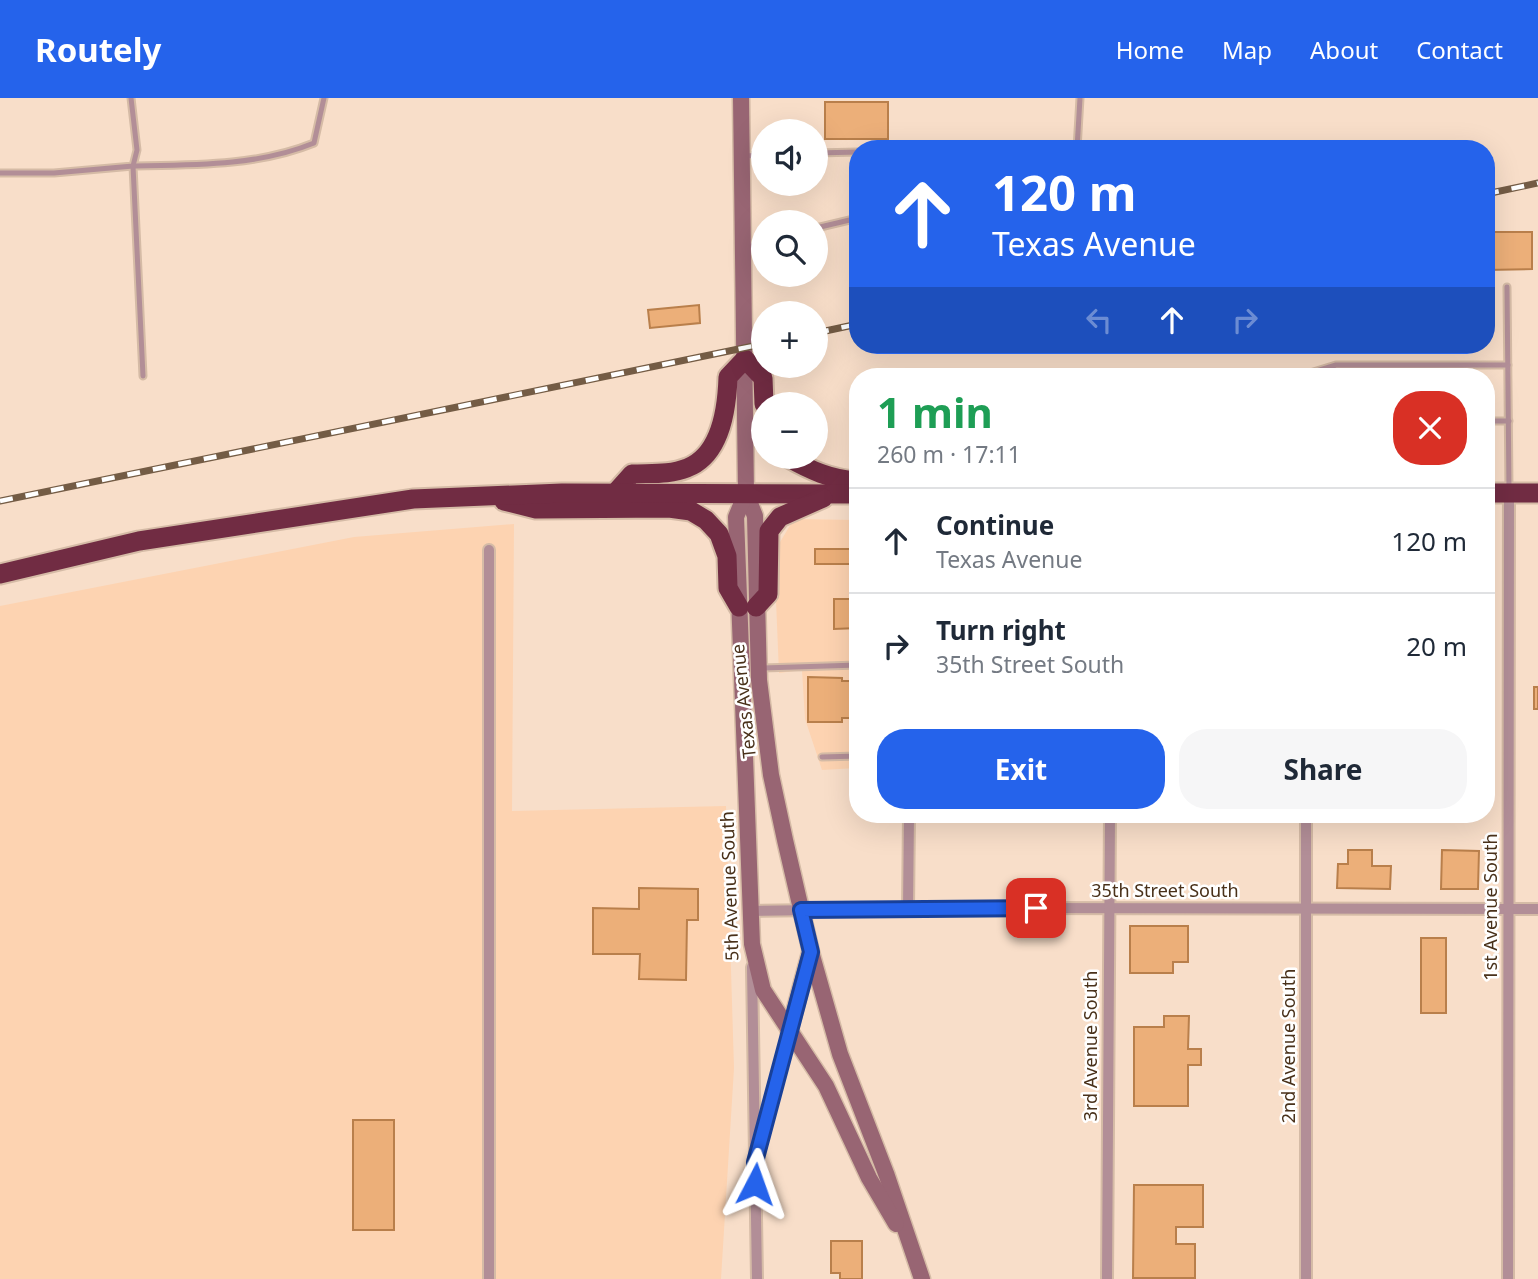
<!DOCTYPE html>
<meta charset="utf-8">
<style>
:root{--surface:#fff;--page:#f6f6f7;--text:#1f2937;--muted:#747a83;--line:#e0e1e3;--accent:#2563eb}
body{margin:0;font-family:"Noto Sans",sans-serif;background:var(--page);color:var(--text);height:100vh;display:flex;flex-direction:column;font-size:26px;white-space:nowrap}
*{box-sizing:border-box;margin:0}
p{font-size:23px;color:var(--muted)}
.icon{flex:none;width:38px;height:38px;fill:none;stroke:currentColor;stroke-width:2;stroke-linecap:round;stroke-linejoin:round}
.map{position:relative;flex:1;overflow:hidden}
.drawer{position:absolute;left:849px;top:270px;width:646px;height:455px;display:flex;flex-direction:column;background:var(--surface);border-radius:28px;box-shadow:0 7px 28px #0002}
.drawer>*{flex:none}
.banner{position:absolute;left:849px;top:42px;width:646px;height:214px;border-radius:28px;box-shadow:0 7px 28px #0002;background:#2563eb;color:#fff;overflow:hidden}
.fabs{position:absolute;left:751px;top:21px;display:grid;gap:14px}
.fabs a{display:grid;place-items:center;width:77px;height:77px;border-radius:50%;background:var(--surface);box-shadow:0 7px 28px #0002;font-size:35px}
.pin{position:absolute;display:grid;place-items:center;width:60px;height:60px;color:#fff;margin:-30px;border-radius:14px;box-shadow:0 4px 10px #0006}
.me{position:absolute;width:77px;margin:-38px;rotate:4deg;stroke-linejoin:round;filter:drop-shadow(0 0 5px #0008)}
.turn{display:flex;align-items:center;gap:24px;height:147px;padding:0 28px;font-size:32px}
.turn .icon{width:91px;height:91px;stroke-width:2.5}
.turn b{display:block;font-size:49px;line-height:60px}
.lanes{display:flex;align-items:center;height:66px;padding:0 28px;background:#0003;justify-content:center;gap:35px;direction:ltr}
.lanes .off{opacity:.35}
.round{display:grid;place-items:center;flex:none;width:74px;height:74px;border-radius:28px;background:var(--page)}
.summary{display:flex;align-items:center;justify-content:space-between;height:119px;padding:0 28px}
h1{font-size:42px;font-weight:700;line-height:52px;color:#1e9e55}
.primary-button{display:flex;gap:14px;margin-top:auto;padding:14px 28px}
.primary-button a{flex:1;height:80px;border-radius:28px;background:var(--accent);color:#fff;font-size:28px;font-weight:700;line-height:80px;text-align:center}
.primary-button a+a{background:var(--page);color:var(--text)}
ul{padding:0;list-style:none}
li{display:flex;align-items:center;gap:21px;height:105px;padding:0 28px;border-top:2px solid var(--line)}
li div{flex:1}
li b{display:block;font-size:26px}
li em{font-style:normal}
header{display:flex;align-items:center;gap:42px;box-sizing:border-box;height:98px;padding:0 35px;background:var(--accent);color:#fff}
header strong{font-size:33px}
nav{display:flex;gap:38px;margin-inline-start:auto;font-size:24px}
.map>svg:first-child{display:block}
</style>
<header>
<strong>Routely</strong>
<nav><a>Home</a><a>Map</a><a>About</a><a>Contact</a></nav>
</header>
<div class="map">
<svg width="1538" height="1181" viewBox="0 0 1538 1181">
<rect width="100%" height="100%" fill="#f8dec9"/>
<g fill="#fdd3b1">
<path d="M794,421L857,422V670L822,672L805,621L802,572L779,575L774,454Z"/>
<path d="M514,426L512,713L726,708L734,970L721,1181H0V508L354,439Z"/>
</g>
<g fill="#ecaf79" stroke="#b97f4b" stroke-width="2">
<rect x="825" y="4" width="63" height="37"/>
<path d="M1486,134H1532V171L1486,172Z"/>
<path d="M699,207L700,225L650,230L648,212Z"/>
<rect x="1486" y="432" width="5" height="72"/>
<rect x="815" y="451" width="43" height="15"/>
<path d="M834,501H858V530L834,531Z"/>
<path d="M808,579L842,580V583H858V620H842V624H808Z"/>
<rect x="1534" y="589" width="4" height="22"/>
<path d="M1348,752H1372V768H1391L1390,791L1337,790L1338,766H1348Z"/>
<path d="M1442,752L1479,753L1478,791H1441Z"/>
<path d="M639,790L698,791V822H687L686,882L639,881L640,856H593V810L639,811Z"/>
<path d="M1130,828H1188V864H1173V875H1130Z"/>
<rect x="1421" y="840" width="25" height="75"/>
<path d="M1164,918H1189L1188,951H1201V967H1188V1008H1134V929H1164Z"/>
<rect x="353" y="1022" width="41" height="110"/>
<path d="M1134,1087H1203V1129H1176V1146H1195V1180H1133Z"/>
<path d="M831,1143H862V1181H840V1175H831Z"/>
</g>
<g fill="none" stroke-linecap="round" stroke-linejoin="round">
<defs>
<g id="lane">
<path d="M1077,51L1080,0"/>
<path d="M816,55L858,54"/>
<path d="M745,58L763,57"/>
<path d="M0,75H54L133,68L137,52L131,0"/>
<path d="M816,130L858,120"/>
<path d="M746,150L763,144"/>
<path d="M1507,189L1509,392"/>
<path d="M143,278L133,68C193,67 258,68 314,45L324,0"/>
<path d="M1310,278V275L1336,267H1508"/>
<path d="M1486,323H1509"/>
<path d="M763,570L858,567"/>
<path d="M822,659L858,658"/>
</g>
<g id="street">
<path d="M489,452V1181"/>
<path d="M908,811L909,716"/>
<path d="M750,813L963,810L1538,811"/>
<path d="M752,869L757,1181"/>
<path d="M758,1051L789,934"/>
<path d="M1107,1181L1110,716"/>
<path d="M1306,1181V716"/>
<path d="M1508,1181L1509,395"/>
</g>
<g id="secondary">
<path d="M741,0L746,395L755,418L759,582L771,677L785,742L811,854L840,956L887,1078L922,1181"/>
<path d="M746,395L736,419L752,846L763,892L826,988L869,1080L896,1126"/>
<path d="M789,934L810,855"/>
</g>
<g id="highway">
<path d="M787,359C810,372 831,382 858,383"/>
<path d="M615,395L632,376C650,375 670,377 687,370C721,357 727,310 728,279L745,261L763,280L764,306"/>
<path d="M1486,395H1538"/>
<path d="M504,403L536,411L669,410L691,413L706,422L719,436L727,458L728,490L739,509"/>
<path d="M0,476L139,443L413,401L562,395L858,396"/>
<path d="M756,509L768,496L769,433L780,419L823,400"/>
</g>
</defs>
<use href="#lane" stroke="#d5bba6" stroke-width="9"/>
<use href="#street" stroke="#d5bba6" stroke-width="14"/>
<use href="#secondary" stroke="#d5bba6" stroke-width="19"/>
<use href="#highway" stroke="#d5bba6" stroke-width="23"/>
<use href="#lane" stroke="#b28e97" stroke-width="5"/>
<use href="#street" stroke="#b28e97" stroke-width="10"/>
<use href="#secondary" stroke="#986573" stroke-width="16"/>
<use href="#highway" stroke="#712c43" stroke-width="19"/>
<defs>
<g id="rail">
<path d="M1486,96L1538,85"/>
<path d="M816,235L858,226"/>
<path d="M0,403L763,246"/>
</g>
</defs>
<use href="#rail" stroke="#745c45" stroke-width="7"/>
<use href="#rail" stroke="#fff" stroke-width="4.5" stroke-dasharray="13" stroke-linecap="butt"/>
</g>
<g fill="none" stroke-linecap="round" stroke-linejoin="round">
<defs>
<path id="route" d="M755,1086V1064L811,854L801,812L1036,810"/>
</defs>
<use href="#route" stroke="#184099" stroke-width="18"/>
<use href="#route" stroke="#2563eb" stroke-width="12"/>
</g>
<g text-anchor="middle" stroke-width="5" stroke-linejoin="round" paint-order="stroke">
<g font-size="18" fill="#49311a" stroke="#fff">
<text transform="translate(744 603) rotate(-96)" y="6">Texas Avenue</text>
<text transform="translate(730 788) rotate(-92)" y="6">5th Avenue South</text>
<text x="1165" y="799">35th Street South</text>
<text transform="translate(1491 809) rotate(-90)" y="6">1st Avenue South</text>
<text transform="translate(1091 948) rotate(-90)" y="6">3rd Avenue South</text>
<text transform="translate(1289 948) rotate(-90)" y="6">2nd Avenue South</text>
</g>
</g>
</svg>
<div class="fabs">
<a><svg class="icon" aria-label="sound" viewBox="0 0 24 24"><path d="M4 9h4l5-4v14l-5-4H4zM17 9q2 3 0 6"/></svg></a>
<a><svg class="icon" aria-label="search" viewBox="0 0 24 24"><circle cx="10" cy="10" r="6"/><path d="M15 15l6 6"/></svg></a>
<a>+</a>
<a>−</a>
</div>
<div class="pin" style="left:1036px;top:810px;background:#d93025"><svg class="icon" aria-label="arrive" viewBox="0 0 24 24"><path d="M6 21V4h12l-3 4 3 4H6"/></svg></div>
<svg class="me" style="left:755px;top:1086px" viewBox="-20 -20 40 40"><path d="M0-17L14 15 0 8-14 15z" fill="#2563eb" stroke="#fff" stroke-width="4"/></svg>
<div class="banner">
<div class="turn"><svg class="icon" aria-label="ahead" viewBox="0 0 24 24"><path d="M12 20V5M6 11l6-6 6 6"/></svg><div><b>120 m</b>Texas Avenue</div></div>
<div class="lanes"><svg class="icon off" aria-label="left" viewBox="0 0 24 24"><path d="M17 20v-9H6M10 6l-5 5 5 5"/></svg><svg class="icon" aria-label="ahead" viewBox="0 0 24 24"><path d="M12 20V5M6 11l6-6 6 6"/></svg><svg class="icon off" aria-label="right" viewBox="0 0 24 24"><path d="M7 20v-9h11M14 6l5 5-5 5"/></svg></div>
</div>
<section class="drawer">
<div class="summary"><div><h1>1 min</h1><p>260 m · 17:11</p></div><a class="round" style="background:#d93025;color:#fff"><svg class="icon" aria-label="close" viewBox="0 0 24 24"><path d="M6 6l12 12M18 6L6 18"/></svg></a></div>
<ul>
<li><svg class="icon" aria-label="ahead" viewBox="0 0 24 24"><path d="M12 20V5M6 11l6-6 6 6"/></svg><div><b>Continue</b><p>Texas Avenue</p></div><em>120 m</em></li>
<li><svg class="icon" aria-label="right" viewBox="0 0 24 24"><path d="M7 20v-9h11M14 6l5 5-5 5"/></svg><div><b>Turn right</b><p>35th Street South</p></div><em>20 m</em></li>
</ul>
<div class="primary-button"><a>Exit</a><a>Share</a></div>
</section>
</div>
